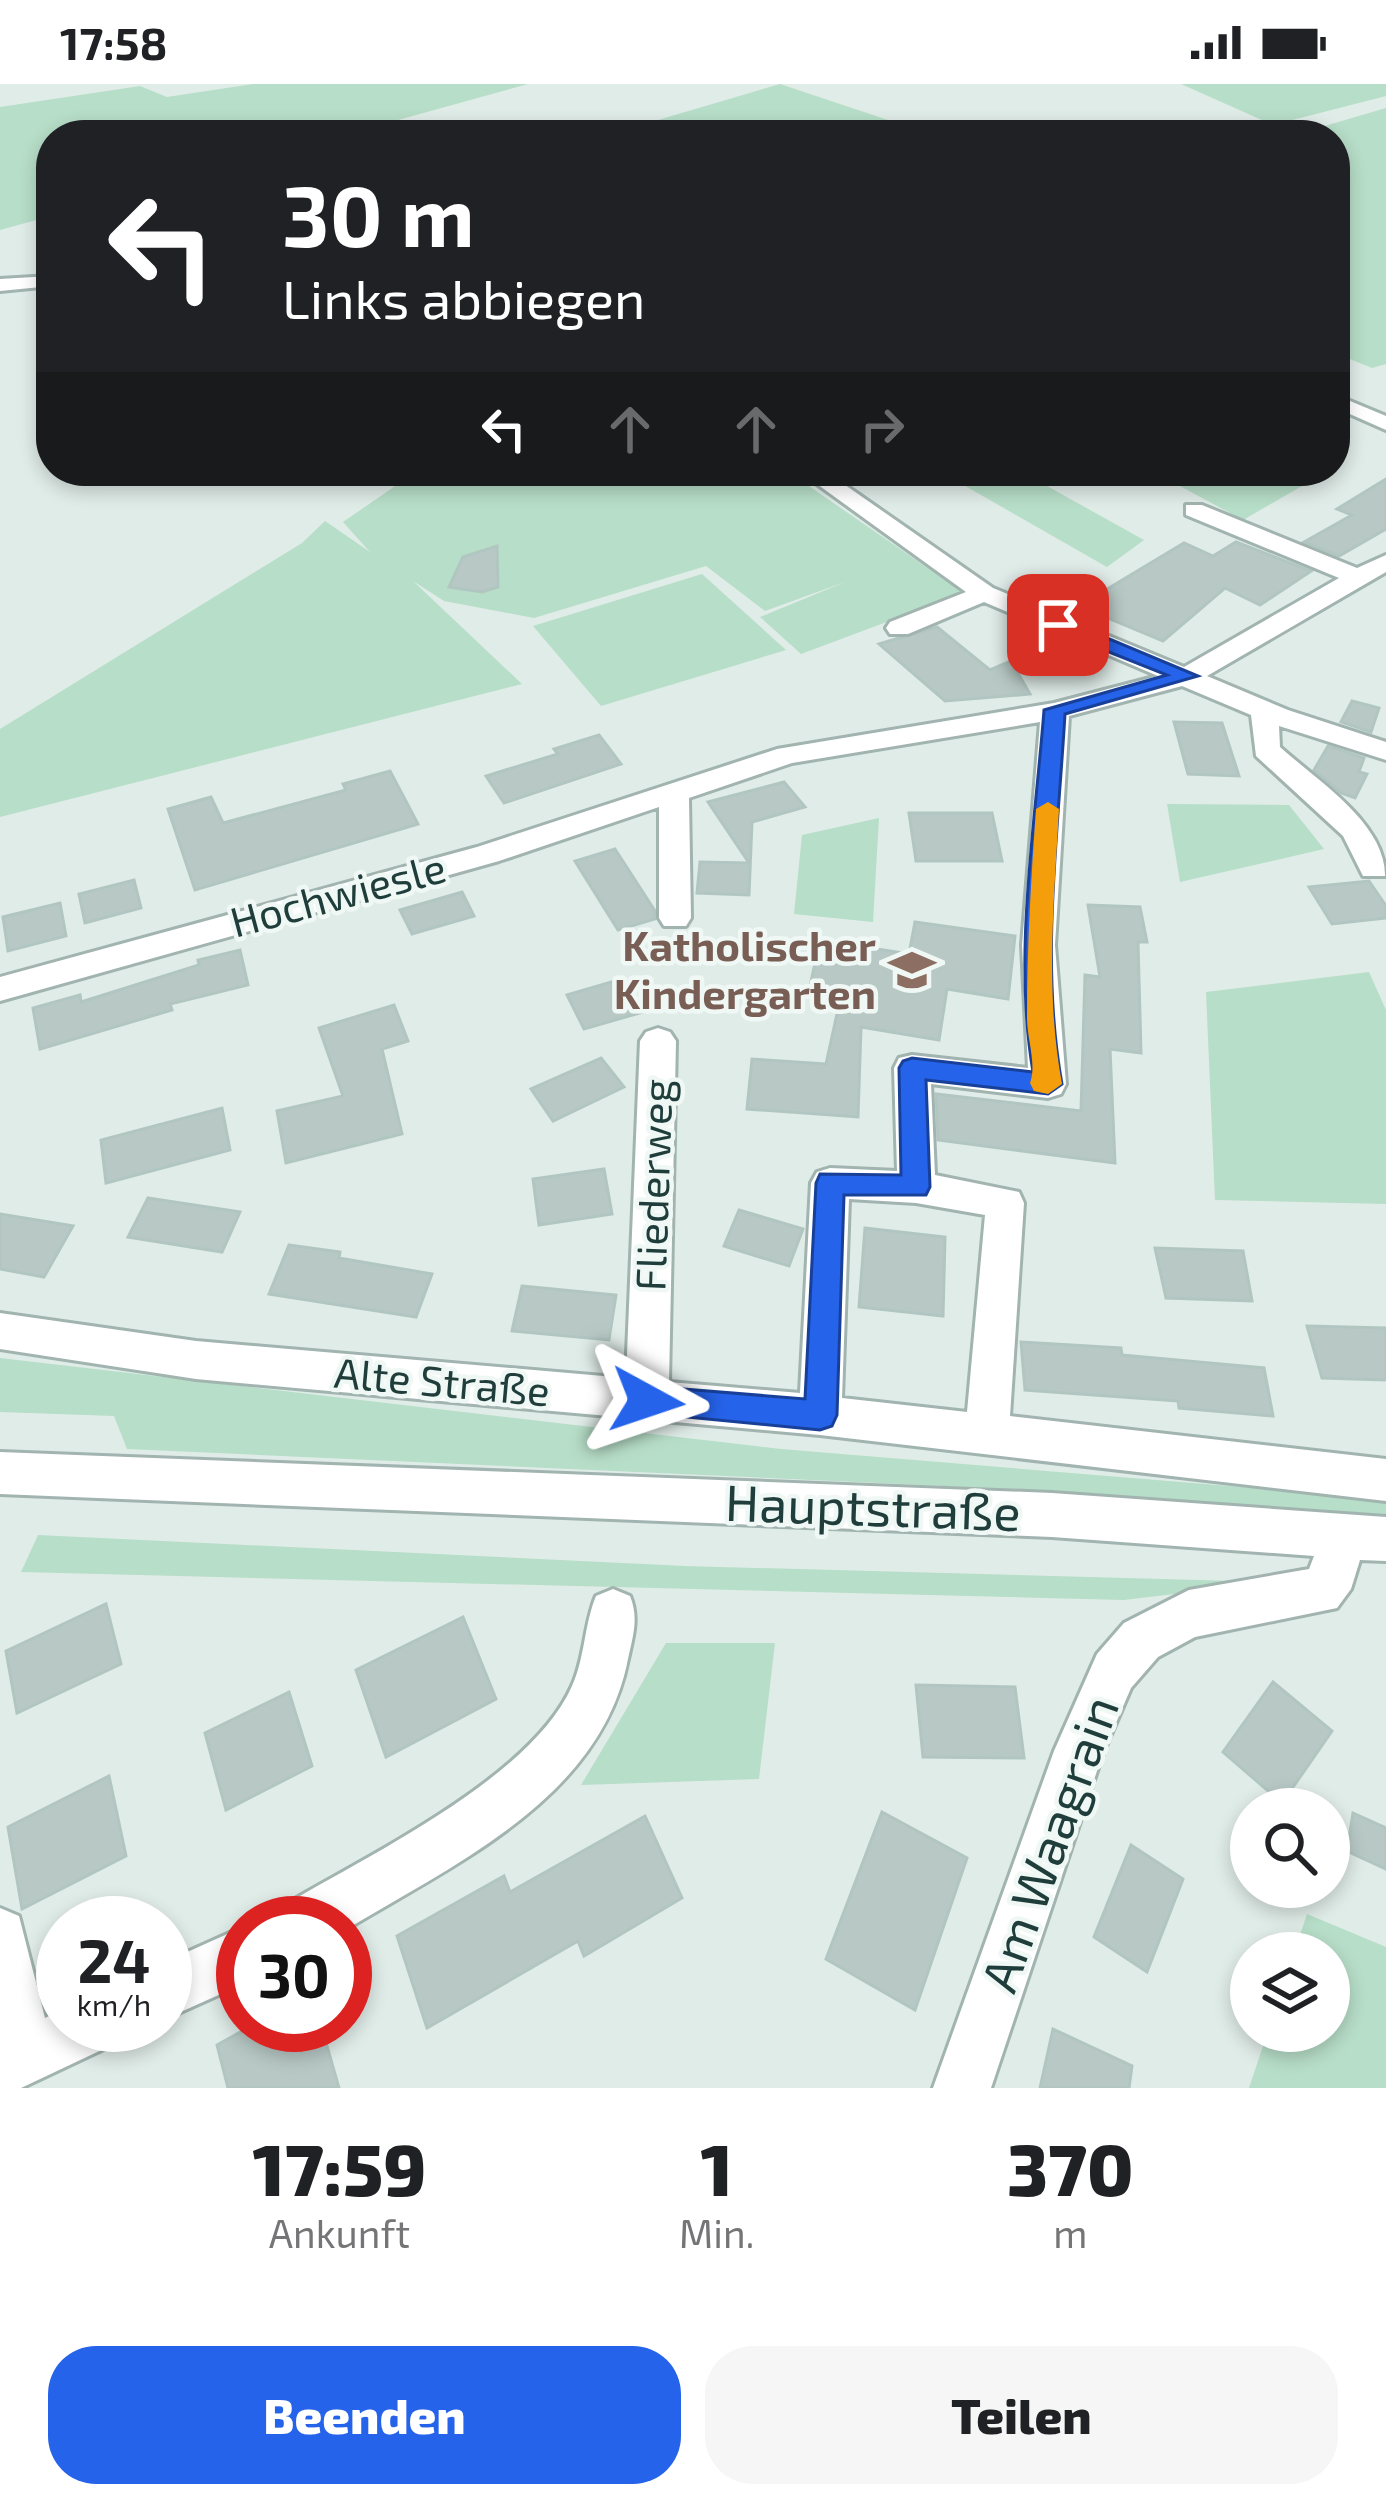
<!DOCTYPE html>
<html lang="de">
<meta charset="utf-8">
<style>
:root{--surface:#fff;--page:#f6f6f6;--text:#202124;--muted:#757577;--accent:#2563eb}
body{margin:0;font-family:"Exo 2",sans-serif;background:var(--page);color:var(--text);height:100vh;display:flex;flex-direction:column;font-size:45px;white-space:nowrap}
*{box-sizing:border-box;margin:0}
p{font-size:39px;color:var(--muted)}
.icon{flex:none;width:66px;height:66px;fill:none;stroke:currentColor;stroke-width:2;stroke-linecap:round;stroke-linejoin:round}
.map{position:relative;height:2004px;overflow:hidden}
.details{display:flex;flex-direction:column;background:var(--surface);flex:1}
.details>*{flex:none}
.guide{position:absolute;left:36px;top:36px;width:1314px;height:366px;border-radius:48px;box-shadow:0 6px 18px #0003;background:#202124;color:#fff;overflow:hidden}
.fabs{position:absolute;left:1230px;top:1704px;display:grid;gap:24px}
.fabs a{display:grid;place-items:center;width:120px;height:120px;border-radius:50%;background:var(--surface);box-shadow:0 6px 18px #0003;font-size:60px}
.speed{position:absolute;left:36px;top:1812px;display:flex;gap:24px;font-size:60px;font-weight:700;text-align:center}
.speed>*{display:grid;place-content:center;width:156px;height:156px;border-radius:50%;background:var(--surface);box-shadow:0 6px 18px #0003;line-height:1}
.speed small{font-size:30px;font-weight:400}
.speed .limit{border:18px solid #d22;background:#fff;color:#111}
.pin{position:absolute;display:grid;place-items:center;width:102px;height:102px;color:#fff;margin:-51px;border-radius:24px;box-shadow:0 6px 18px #0006}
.me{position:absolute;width:132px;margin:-66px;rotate:95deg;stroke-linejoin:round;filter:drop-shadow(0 0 9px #0008)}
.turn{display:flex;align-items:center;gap:42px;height:252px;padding:0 48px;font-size:54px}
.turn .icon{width:156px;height:156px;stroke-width:2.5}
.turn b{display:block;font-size:84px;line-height:102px}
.lanes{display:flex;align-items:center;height:114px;padding:0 48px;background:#0003;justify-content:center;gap:60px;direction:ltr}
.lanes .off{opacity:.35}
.eta{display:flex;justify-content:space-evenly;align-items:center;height:204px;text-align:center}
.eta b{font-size:72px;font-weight:800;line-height:84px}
.cta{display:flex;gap:24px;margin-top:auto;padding:24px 48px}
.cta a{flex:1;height:138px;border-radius:48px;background:var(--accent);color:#fff;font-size:48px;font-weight:800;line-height:138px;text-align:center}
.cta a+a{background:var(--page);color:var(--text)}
.status{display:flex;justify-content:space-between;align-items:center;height:84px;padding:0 60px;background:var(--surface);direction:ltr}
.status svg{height:33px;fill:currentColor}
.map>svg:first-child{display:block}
</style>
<div class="status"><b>17:58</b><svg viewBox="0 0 49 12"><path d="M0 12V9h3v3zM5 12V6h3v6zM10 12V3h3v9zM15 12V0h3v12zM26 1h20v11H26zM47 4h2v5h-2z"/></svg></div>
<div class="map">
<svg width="1386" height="2004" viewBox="0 0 1386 2004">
<rect width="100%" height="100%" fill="#e0ece8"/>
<g fill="#b7dec8">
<path d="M253,0H528L344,51H51V132L0,146V23L140,2L167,13Z"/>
<path d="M780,0L933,51H607Z"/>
<path d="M1181,0H1386V12L1273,41Z"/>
<path d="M1386,24V280L1372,284L1335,269V51H1294Z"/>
<path d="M417,387H787L964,509L801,570L760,533L845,498L765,527L706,482L534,534L444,517L413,497L522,600L0,733V645L302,459L325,437L370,468L343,438Z"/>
<path d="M939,387H1090L1047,402L1144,456L1107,483Z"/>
<path d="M1152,387H1328L1243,436Z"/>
<path d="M702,490L786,566L601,622L533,542Z"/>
<path d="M1167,720L1289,721L1324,765L1180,798Z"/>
<path d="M879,734L873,838L794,830L802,751Z"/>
<path d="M1369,888L1386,926V1120L1215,1116L1206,908Z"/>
<path d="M0,1274L781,1365L1386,1415V1435L945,1402L127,1365L114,1332L0,1328Z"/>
<path d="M38,1451L685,1482L1275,1498L1124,1516L21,1488Z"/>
<path d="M666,1559H775L759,1695L581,1701Z"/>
<path d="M1307,1830L1386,1863V2004H1249L1268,1947H1329V1869H1294Z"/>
</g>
<g fill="#b8c9c5" stroke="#b2c6c1" stroke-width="3">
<path d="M1386,395V445L1339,472L1304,458L1352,431L1337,425Z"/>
<path d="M1236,458L1311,487L1260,521L1225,504L1163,557L1079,522L1184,459L1213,472Z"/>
<path d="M497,462L498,503L482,508L449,503L463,473Z"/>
<path d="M937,543L990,586L1011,577L1030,610L945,617L879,560Z"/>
<path d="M1352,617L1379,624L1371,648L1341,638Z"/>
<path d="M1174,638L1222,639L1239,692L1188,690Z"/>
<path d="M599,651L621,680L504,719L486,692L558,670L554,665Z"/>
<path d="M1328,662L1364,674L1359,688L1367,690L1355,714L1341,709L1314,686Z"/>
<path d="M390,687L418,740L195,806L168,725L211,713L223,739L346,706L343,700Z"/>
<path d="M784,698L805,723L752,738L749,811L697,809L700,778L749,779L708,718Z"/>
<path d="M909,729H992L1002,777H916Z"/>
<path d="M615,765L655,827V835L618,846L575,777Z"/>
<path d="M134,796L141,824L85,839L79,810Z"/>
<path d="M1369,797L1386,822V834L1332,840L1309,803Z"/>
<path d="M462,808L474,832L412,850L400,826Z"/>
<path d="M60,819L66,852L8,867L3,833Z"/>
<path d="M1088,821L1140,823L1147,858H1138L1141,969L1110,965L1115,1079L938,1056L936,1010L1081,1027L1085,891L1100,893Z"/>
<path d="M915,838L1015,852L1008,915L947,905L939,956L861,943L858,1033L747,1025L752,975L826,980L842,907L810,902L820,856L909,870Z"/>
<path d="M240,866L248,901L170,920L172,926L40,965L33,924L80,911L81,918L199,881L198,876Z"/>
<path d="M625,894L643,928L584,945L567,911Z"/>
<path d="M394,921L408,957L382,965L402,1050L286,1079L277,1027L343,1012L319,944Z"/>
<path d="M601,974L624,1003L553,1037L531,1005Z"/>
<path d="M222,1024L230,1066L106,1099L101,1056Z"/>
<path d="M604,1085L612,1130L539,1141L533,1095Z"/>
<path d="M148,1114L240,1128L222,1168L128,1153Z"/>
<path d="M739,1126L803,1145L789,1182L724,1162Z"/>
<path d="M0,1130L73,1142L44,1193L0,1185Z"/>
<path d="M865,1144L945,1153L943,1232L859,1223Z"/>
<path d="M289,1161L340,1168L339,1174L432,1190L416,1233L269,1210Z"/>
<path d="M1155,1164L1243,1167L1252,1217L1166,1214Z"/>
<path d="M522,1202L616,1211L609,1256L512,1247Z"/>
<path d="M1307,1242L1386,1244V1296L1322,1294Z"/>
<path d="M1021,1258L1121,1264L1122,1271L1264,1284L1273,1332L1179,1324L1178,1317L1025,1306Z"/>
<path d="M106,1520L121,1580L17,1629L6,1567Z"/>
<path d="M463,1533L496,1615L386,1673L356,1586Z"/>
<path d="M1273,1598L1332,1647L1282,1719L1223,1668Z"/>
<path d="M916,1601L1015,1603L1024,1674L923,1673Z"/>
<path d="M289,1608L312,1682L226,1726L205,1649Z"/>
<path d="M109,1692L126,1772L22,1825L8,1743Z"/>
<path d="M882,1728L967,1774L915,1926L826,1875Z"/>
<path d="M1353,1729L1386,1744V1785L1347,1767Z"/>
<path d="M645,1732L682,1814L584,1872L578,1857L427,1944L397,1852L504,1792L510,1808Z"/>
<path d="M1131,1761L1183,1795L1147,1888L1094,1853Z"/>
<path d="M253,1941H321L339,2004H228L217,1961Z"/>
<path d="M1053,1945L1132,1982L1129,2004H1040Z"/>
</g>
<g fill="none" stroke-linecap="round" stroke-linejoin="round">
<defs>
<g id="minor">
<path d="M51,192V202L0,207V195Z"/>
<path d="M1350,317L1386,332V346L1343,327V319Z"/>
<path d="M799,387H825L993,504L1184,583L1339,494L1186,431V421H1202L1357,484L1386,471V488L1207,592L1288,626L1386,658V676L1279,642L1280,663C1315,695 1386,739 1385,792H1363L1343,752L1256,672L1251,631L1182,602L1069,632L1055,861L1066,1000L1061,1010L1048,1014L931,1000L935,1091L1019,1108L1024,1119L1010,1332L1386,1375V1417L820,1351L196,1295L0,1265V1229L196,1257L626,1294L640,957L646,948L658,944L670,948L676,957L669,1298L800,1309L811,1099L817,1088L830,1084L897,1087L894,984L899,974L912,971L1028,984L1022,861L1040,638L792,679L689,714L691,834L686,842H664L659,834V723L499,777L0,917V893L477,763L777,665L1054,619L1158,592L984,518L908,550H890L886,544L890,538L966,508ZM849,1115L916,1119L985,1131L967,1328L842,1314Z"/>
<path d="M0,1368L1052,1409L1386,1433V1477L1360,1476L1351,1505L1337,1524L1195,1553L1158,1573L1131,1604L1103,1669L991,2004H933L1054,1667L1097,1570L1124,1539L1189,1506L1309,1485L1314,1472L1052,1453L0,1410Z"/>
<path d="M613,1505L630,1512C639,1534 633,1552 628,1575C601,1714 456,1779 345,1846V1839H278L286,1820C369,1771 532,1693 572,1602C585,1574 584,1541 596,1512Z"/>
<path d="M0,1824L19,1832L45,1934L63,1925V1941H120L112,1961L21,2004H0Z"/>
<path d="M243,1843V1900L165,1935V1878Z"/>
</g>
</defs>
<use href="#minor" stroke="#a2b4b0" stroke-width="6"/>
<use href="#minor" fill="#fff" fill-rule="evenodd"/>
</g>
<path fill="#2563eb" stroke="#184099" stroke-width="3" d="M1051,536H1064L1198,592L1065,630C1058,752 1040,879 1062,1000L1048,1010L926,996L930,1103L926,1111H844L837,1331L832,1342L820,1346L636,1328L631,1317L636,1306L647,1302L805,1315L816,1099L820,1090L901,1091L899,984L903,977L912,974L1033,988C1013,871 1035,744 1044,626L1167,591L1051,545Z"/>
<path fill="#f59e0b" d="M1048,718L1059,725C1054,817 1045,909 1062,1000L1048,1010L1034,1007L1030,999C1037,981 1027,955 1027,934C1027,864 1031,795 1036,725Z"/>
<defs>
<symbol id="school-bare" viewBox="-9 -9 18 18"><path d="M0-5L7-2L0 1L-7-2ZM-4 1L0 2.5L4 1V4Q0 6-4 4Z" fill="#8d6e63" stroke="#f0f8f5" stroke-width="2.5" paint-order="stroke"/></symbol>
</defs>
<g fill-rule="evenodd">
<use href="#school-bare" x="879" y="853" width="66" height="66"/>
</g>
<g text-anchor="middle" stroke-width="9" stroke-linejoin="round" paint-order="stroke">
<g font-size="42" fill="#1f3d3a" stroke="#f0f8f5">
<text transform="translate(338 811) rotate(-15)" y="15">Hochwiesle</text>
<text transform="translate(654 1101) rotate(-88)" y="15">Fliederweg</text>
<text transform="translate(442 1298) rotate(5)" y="15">Alte Straße</text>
</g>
<g font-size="42" font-weight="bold" fill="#785e54" stroke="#f0f8f5" text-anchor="end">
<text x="876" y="877">Katholischer<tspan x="876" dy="48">Kindergarten</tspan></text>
</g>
<g font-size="51" fill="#1f3d3a" stroke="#f0f8f5">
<text transform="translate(873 1424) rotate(2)" y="18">Hauptstraße</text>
<text transform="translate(1050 1760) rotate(-70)" y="18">Am Waagrain</text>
</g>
</g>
</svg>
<div class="fabs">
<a><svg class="icon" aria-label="search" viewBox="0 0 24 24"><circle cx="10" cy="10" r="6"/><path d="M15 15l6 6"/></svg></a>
<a><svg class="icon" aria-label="layers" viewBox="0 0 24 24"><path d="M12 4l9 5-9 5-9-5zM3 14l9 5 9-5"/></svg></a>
</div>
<div class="speed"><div>24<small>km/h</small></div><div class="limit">30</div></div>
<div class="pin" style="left:1058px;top:541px;background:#d93025"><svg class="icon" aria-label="arrive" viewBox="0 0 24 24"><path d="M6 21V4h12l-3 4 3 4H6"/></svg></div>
<svg class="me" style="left:647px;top:1317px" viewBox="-20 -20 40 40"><path d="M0-17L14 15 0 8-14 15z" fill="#2563eb" stroke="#fff" stroke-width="4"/></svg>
<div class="guide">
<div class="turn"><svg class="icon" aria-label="left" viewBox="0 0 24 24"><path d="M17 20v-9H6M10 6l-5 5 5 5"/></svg><div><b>30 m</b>Links abbiegen</div></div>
<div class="lanes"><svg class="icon" aria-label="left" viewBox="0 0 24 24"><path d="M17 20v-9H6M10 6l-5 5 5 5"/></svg><svg class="icon off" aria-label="ahead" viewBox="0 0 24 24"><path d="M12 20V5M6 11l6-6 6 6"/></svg><svg class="icon off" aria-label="ahead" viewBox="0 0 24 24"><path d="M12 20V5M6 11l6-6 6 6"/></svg><svg class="icon off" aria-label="right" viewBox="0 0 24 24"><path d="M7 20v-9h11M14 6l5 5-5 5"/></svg></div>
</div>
</div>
<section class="details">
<div class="eta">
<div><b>17:59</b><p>Ankunft</p></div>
<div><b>1</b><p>Min.</p></div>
<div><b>370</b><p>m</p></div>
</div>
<div class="cta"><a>Beenden</a><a>Teilen</a></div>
</section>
